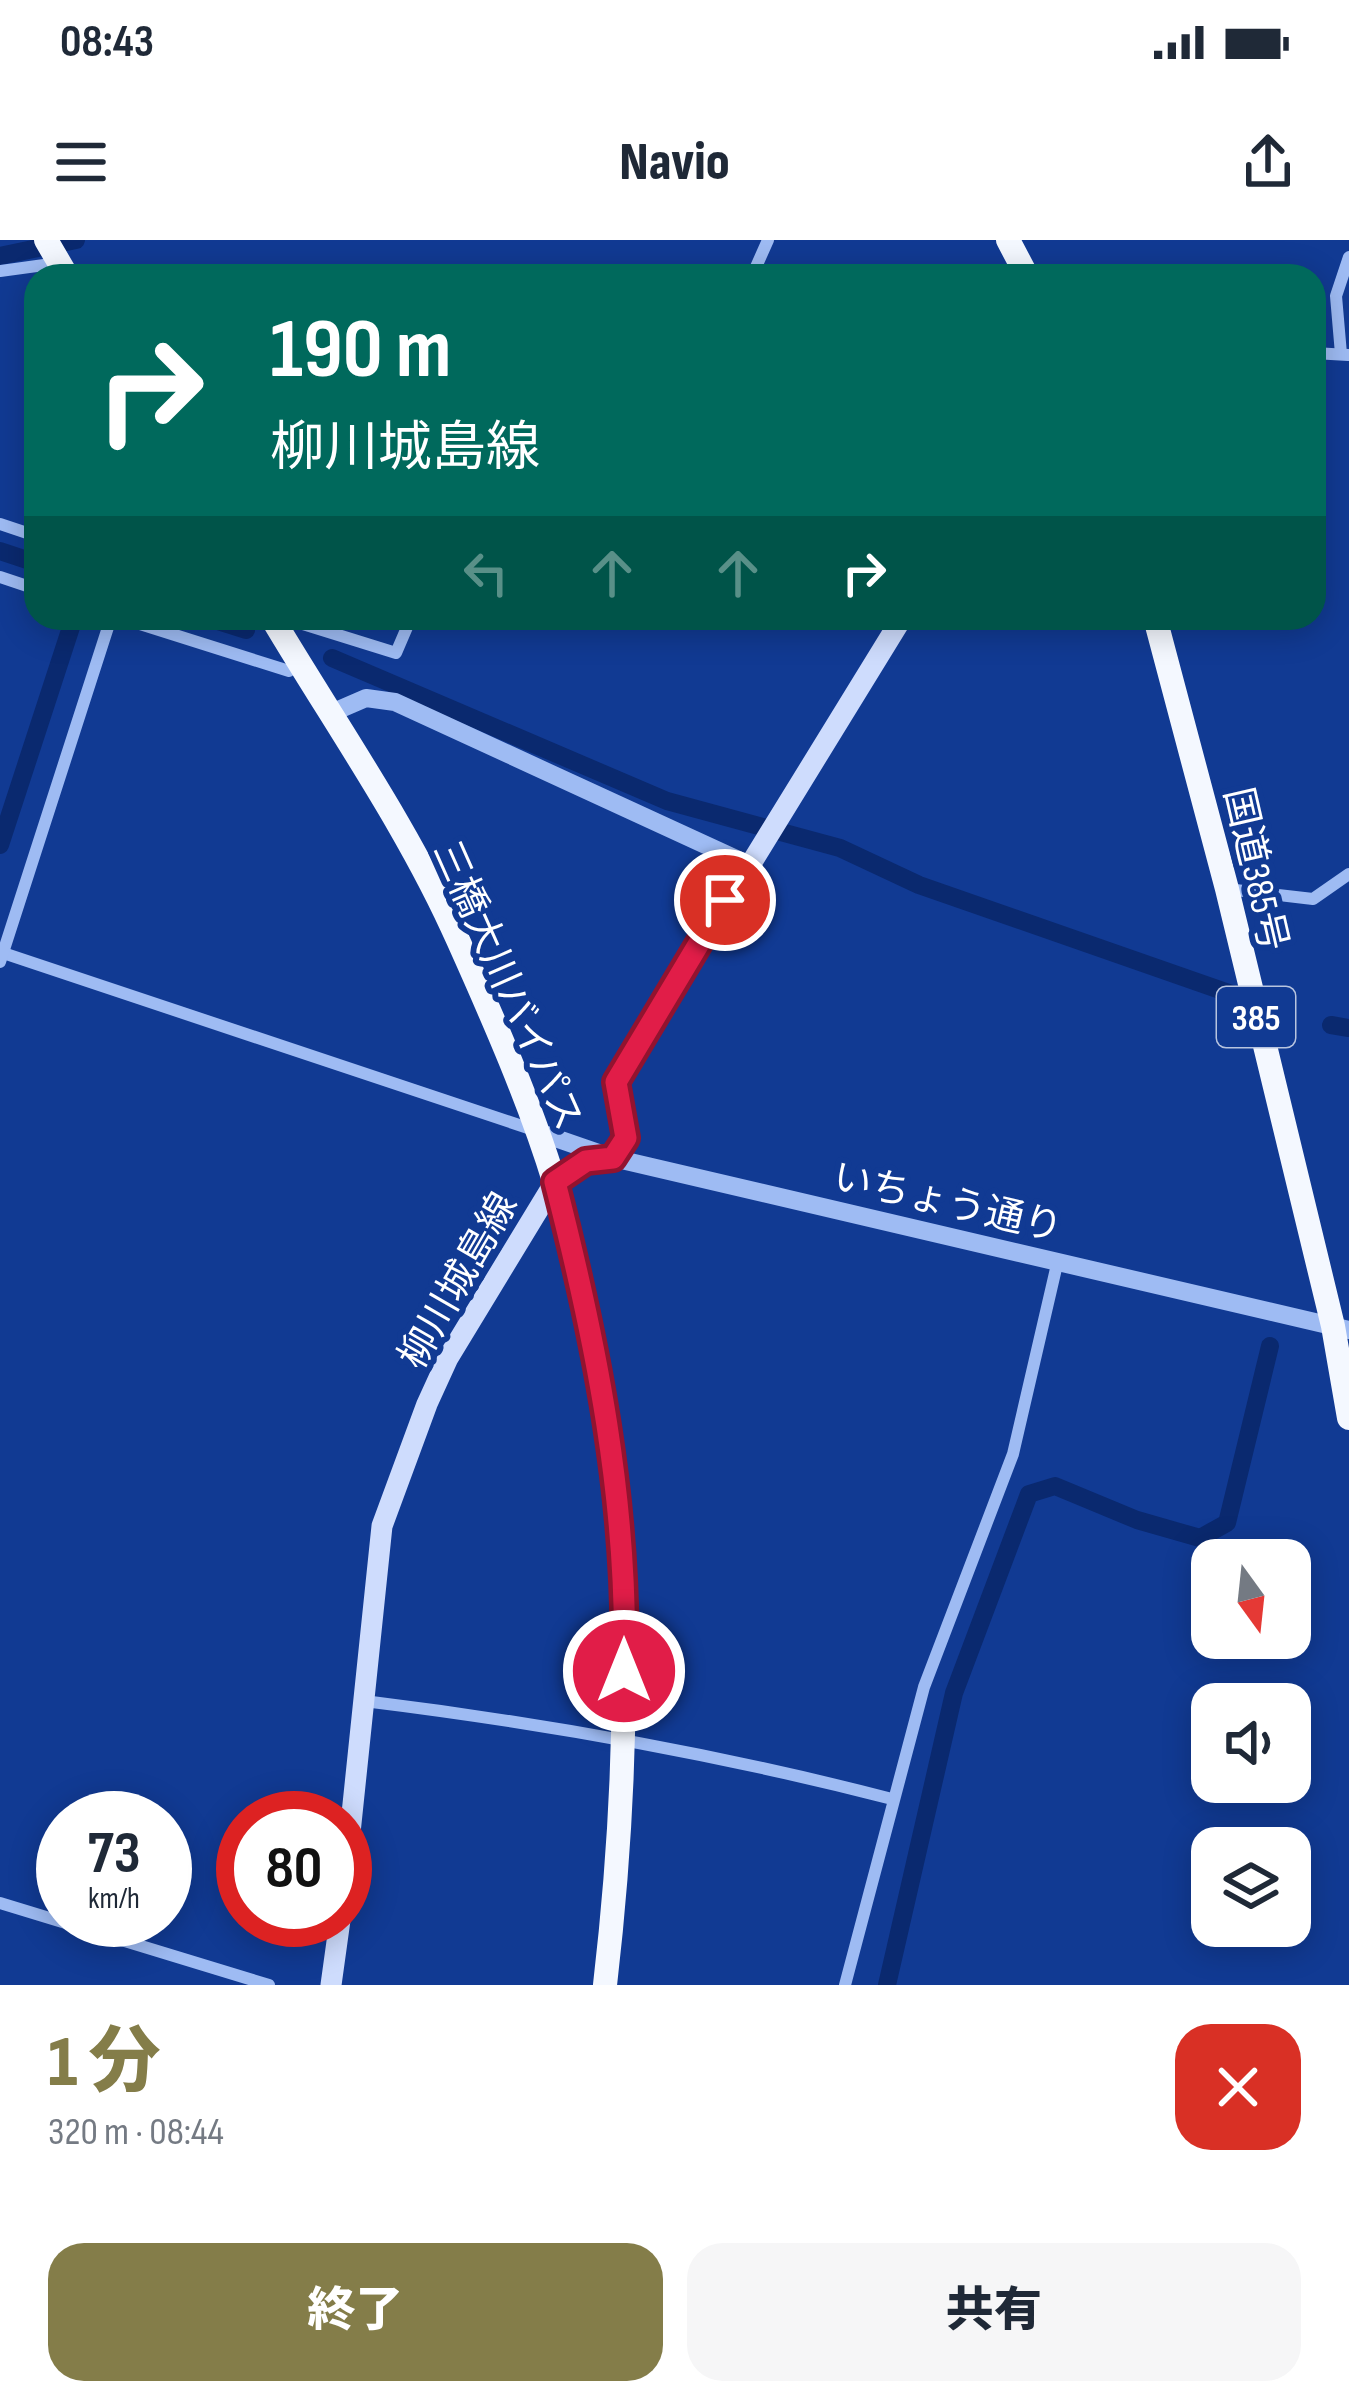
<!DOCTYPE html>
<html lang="ja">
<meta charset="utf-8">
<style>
:root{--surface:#fff;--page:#f6f6f7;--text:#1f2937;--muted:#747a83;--accent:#847d49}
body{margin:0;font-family:"Sofia Sans Condensed","Noto Sans JP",sans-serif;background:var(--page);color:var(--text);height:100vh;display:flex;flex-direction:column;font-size:45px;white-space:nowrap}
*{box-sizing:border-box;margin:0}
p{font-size:39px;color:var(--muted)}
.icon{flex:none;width:66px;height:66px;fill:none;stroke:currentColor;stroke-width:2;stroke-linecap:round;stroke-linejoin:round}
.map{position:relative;height:1745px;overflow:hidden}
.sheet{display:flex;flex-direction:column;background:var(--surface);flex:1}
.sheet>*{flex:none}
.banner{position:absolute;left:24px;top:24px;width:1302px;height:366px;border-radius:36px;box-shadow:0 6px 30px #0003;background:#00695c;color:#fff;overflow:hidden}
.needle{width:78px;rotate:165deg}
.tools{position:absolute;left:1191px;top:1299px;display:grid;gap:24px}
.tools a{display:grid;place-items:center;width:120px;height:120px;border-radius:24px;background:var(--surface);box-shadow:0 6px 30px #0003;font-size:60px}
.speed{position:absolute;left:36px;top:1551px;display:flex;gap:24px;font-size:60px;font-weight:700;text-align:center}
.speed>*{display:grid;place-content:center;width:156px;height:156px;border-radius:50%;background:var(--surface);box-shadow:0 6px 30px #0003;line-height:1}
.speed small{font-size:30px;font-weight:400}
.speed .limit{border:18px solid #d22;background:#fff;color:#111}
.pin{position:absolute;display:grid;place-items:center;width:102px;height:102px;color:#fff;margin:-51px;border:6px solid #fff;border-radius:50%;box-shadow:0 3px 12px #0007}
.me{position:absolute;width:132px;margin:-66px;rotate:0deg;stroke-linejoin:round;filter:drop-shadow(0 0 9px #0008)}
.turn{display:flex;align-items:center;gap:42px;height:252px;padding:0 48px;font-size:54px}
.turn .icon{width:156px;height:156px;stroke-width:2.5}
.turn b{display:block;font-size:84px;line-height:102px}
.lanes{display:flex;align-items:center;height:114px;padding:0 48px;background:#0003;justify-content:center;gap:60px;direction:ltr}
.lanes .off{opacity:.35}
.round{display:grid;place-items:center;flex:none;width:126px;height:126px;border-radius:36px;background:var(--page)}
.overview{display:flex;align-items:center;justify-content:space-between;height:204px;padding:0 48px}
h1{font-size:72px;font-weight:800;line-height:90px;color:var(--accent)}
.button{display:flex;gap:24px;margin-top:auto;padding:24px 48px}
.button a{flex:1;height:138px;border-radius:36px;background:var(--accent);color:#fff;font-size:48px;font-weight:800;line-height:138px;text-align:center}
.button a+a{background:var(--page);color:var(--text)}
.status{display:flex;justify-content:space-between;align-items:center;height:84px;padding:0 60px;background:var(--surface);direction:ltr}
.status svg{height:33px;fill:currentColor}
header{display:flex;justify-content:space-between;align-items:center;height:156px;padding:0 48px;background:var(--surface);font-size:54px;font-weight:800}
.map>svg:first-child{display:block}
</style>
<div class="status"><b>08:43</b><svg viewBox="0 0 49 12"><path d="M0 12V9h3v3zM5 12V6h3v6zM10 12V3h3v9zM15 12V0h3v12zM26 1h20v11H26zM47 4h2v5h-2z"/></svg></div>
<header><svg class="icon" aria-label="menu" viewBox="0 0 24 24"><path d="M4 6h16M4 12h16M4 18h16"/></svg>Navio<svg class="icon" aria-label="share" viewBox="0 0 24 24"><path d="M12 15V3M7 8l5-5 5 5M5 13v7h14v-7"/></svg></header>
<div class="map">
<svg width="1349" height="1745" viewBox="0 0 1349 1745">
<rect width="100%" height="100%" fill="#113a93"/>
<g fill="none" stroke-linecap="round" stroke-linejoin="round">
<g stroke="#0a296f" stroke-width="18">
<path d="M0,16L76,0"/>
<path d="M0,311L36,323"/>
<path d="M208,378L246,390"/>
<path d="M332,418L667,561L840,608L919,645L1243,758"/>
<path d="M0,605L74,378"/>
<path d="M1331,785L1349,788"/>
<path d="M887,1745L954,1453L1029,1254L1055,1246L1137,1280L1200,1298L1227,1283L1270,1106"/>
</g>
<g stroke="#9ebbf3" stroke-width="12">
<path d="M0,31L44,25"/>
<path d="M752,36L768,0"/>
<path d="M1314,113L1348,115"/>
<path d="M1341,114L1336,56L1349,17"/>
<path d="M0,284L36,296"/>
<path d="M0,337L36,349"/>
<path d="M121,378L289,431"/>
<path d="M290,380L396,413L411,378"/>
<path d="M1227,649L1313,659L1349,634"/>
<path d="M0,712L534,890"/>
<path d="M0,722L111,378"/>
<path d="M364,1461C543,1483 718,1514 892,1559"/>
<path d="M0,1663L269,1745"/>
<path d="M845,1745L924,1447L1013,1214L1058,1020"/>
</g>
<g stroke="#9ebbf3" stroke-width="18">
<path d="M329,474L366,458L395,462L747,624"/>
<path d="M535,891L613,918L1349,1090"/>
</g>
<g stroke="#cedcfd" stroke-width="21">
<path d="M345,1641L382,1286L427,1164L448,1118L555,942L586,921L613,918L625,898L616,843L902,378"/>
<path d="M331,1745L340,1680"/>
</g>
<g stroke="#f4f8ff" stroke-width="24">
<path d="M46,0L67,36"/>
<path d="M1008,0L1027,36"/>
<path d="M272,378C335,484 408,587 458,700C493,778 530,862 555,944C634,1203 636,1479 605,1745"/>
<path d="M1155,378L1227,649L1333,1086L1349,1178"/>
</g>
</g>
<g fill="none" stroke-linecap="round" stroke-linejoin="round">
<defs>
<path id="route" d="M624,1431C629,1265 596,1101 555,942L586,921L613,918L626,898L616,842L725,660"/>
</defs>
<use href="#route" stroke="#92132f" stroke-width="30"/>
<use href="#route" stroke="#e11d48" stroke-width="21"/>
</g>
<g text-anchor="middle" stroke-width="12" stroke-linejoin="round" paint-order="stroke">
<rect fill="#113a93" stroke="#b8c4df" stroke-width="3" x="1217" y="747" width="78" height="60" rx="9"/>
<g font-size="36" font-weight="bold" fill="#fff">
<text x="1256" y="790">385</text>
</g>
<g font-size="39" fill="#fff" stroke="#113a93">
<text transform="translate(1257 629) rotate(77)" y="14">国道385号</text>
<text transform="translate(509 745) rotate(66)" y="14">三橋大川バイパス</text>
<text transform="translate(948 961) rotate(13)" y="14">いちょう通り</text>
<text transform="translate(457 1040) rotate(-60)" y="14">柳川城島線</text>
</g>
</g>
</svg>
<div class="tools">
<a><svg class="needle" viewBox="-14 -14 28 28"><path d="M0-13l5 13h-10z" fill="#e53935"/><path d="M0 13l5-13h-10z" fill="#747a83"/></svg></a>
<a><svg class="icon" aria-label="sound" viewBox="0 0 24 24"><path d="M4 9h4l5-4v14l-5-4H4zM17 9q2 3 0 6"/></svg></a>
<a><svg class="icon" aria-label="layers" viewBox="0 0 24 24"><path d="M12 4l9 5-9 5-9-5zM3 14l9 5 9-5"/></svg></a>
</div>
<div class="speed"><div>73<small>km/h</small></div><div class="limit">80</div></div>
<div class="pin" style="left:725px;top:660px;background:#d93025"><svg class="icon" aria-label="arrive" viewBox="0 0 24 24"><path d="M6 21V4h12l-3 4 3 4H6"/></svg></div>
<svg class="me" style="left:624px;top:1431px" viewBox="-20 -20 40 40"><circle r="17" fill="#e11d48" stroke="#fff" stroke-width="3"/><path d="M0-11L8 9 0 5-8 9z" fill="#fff"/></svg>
<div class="banner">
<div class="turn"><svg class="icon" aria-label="right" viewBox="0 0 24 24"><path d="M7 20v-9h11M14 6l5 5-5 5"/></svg><div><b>190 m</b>柳川城島線</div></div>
<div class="lanes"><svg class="icon off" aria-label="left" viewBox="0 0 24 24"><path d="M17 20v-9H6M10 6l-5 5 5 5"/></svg><svg class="icon off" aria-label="ahead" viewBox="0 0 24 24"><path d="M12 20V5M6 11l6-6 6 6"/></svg><svg class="icon off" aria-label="ahead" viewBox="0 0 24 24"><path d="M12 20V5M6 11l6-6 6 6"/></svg><svg class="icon" aria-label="right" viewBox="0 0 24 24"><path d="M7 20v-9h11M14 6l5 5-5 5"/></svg></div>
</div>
</div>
<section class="sheet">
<div class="overview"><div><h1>1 分</h1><p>320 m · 08:44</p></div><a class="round" style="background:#d93025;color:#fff"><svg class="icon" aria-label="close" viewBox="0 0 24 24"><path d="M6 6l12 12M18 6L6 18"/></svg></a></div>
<div class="button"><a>終了</a><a>共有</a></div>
</section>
